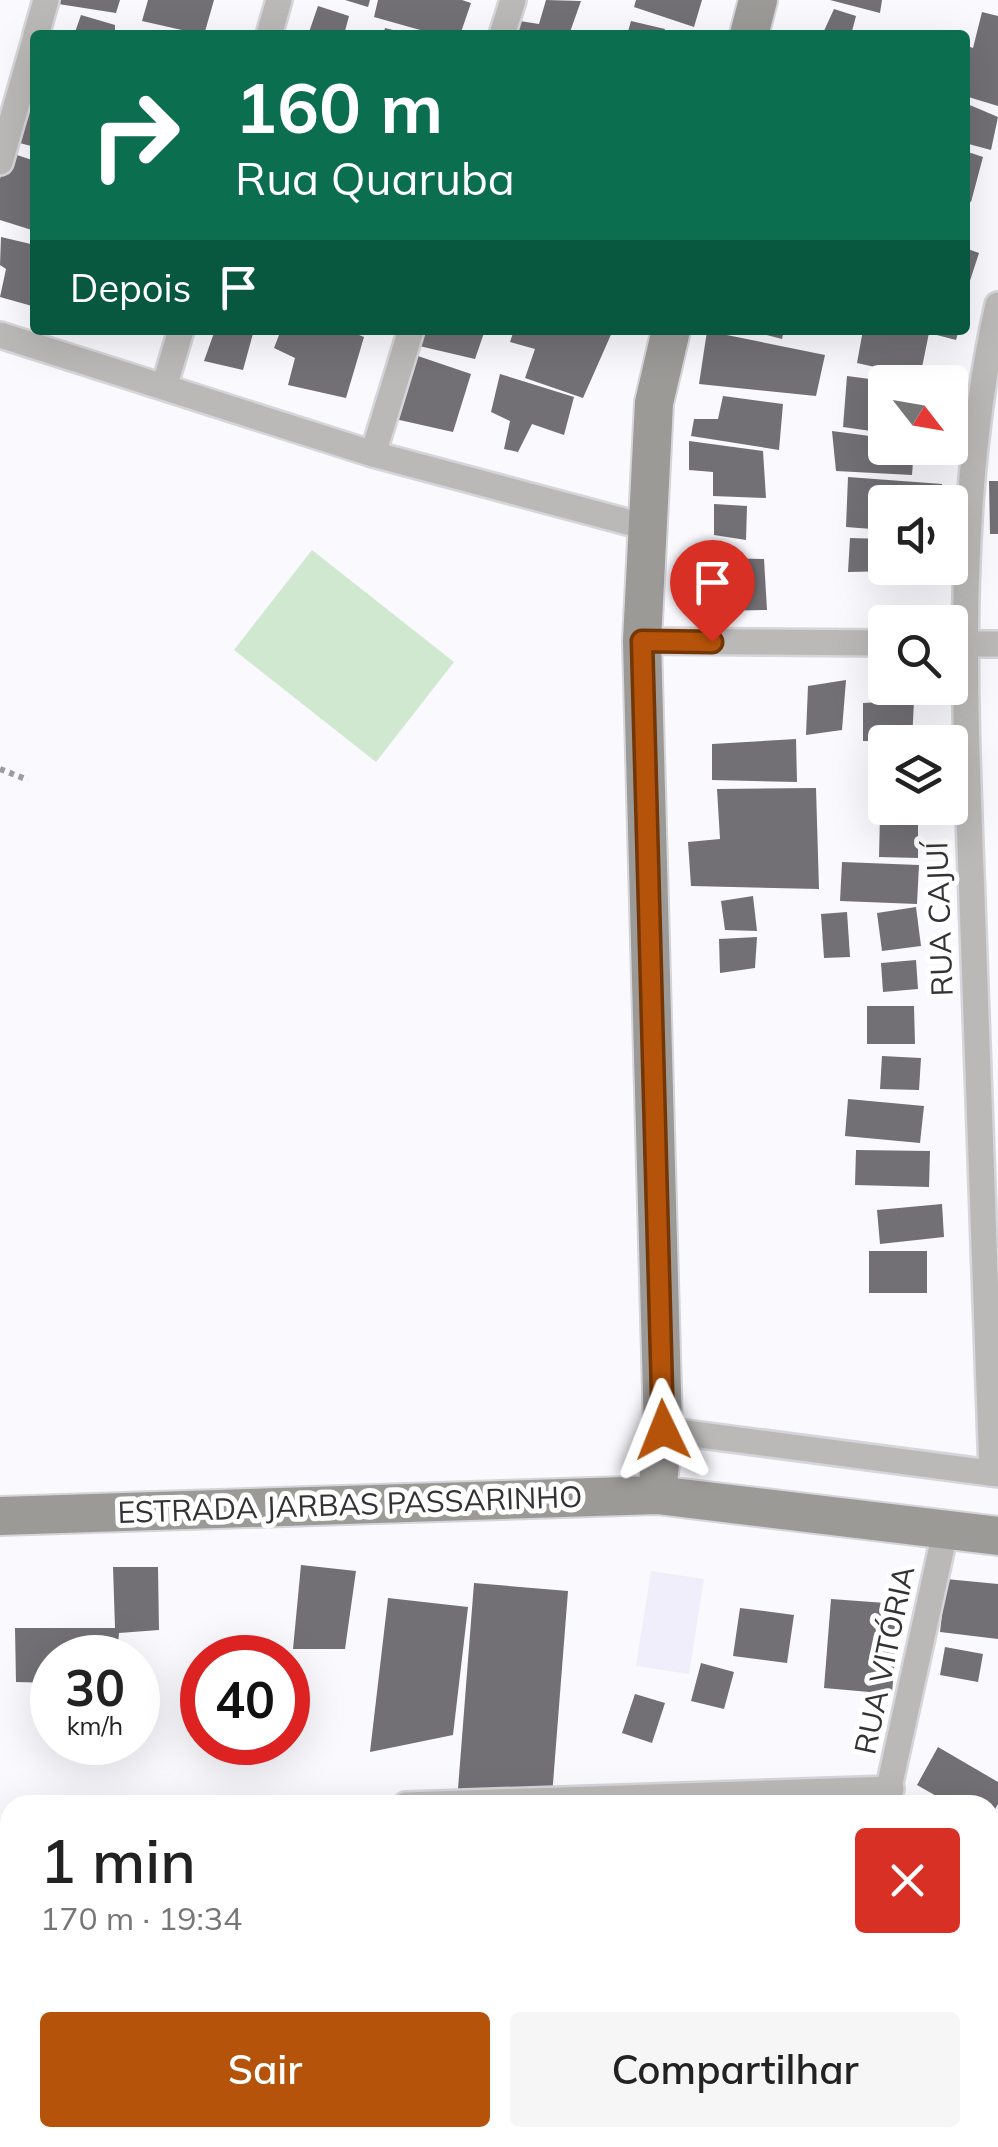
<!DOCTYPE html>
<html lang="pt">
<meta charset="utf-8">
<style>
:root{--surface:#fff;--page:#f6f6f6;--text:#222;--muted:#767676;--accent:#b45309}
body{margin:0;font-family:Mulish,sans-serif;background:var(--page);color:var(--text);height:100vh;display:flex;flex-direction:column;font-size:38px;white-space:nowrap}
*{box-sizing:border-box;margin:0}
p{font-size:32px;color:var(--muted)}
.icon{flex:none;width:55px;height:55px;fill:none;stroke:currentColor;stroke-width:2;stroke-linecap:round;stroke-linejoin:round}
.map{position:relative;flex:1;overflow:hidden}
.sheet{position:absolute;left:0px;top:1795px;width:1000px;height:352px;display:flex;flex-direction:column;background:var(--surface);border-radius:30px 30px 0 0;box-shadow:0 10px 40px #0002}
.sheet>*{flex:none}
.top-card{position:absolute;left:30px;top:30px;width:940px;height:305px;border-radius:10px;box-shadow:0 10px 40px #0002;background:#0b6e4f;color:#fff;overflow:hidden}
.needle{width:65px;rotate:121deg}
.buttons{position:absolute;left:868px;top:365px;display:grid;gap:20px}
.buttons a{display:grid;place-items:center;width:100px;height:100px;border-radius:10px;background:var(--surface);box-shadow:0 10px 40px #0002;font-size:50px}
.speed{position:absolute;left:30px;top:1635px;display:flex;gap:20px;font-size:50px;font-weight:700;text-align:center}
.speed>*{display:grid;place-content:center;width:130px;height:130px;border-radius:50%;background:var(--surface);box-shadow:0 10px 40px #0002;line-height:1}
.speed small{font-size:25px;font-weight:400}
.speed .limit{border:15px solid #d22;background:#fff;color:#111}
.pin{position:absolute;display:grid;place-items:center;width:85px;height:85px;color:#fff;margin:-102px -42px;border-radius:50% 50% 50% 0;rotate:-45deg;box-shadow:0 0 10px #0007}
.pin .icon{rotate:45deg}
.me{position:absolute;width:110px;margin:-55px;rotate:358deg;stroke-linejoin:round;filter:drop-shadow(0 0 8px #0008)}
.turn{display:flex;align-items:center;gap:35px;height:210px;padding:0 40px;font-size:45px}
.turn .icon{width:130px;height:130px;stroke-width:2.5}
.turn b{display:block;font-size:70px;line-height:85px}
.then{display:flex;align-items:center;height:95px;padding:0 40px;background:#0003;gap:20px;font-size:38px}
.round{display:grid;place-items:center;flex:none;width:105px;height:105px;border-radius:10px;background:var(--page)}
.overview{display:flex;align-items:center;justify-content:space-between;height:170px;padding:0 40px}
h1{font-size:60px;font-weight:600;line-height:75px}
.cta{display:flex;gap:20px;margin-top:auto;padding:20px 40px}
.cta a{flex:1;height:115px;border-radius:10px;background:var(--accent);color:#fff;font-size:40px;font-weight:600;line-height:115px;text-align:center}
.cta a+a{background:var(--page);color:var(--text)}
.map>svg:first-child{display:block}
</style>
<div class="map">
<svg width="998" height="2147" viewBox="0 0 998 2147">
<rect width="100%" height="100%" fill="#faf9fe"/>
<path fill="#f0eefa" d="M651,1571L704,1579L689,1674L636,1666Z"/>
<path fill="#d0e8d0" d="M312,550L454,662L376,762L234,650Z"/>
<g fill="#727074">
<path d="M54,0H120L116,13L52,3Z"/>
<path d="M148,0H214L204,35L142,21Z"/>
<path d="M345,0H370L368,7Z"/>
<path d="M378,0H462L471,3L460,35H438L374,17Z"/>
<path d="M546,0L581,1L570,32L576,35H508L513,20L539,24Z"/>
<path d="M636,0H702L694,27L634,7Z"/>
<path d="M830,0H882L880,13Z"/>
<path d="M318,6L349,16L344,35H308Z"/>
<path d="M834,9L856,16L851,35L823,33Z"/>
<path d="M982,12L998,16V106L965,96V45L973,48Z"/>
<path d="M81,15L115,25V35H74Z"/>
<path d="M631,21L665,29L663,35H627Z"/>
<path d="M385,28L409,34V35H383Z"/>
<path d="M35,102V147L12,141L22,110L31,111Z"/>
<path d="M965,103L998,117L991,150L965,143Z"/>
<path d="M965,151L983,157L971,202L965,200Z"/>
<path d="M8,152L35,161V231L0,220V179Z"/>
<path d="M1,237L35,245L32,306L0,297L6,269L0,265Z"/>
<path d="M965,248L979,253L966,293H965Z"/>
<path d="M215,330H254L243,370L204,361Z"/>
<path d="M281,330H347L364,337L346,398L288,385L295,358L274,348Z"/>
<path d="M420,330H485L475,359L415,345Z"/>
<path d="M514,330H613L583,398L525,378L535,349L510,342Z"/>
<path d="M748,330H784L782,339Z"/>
<path d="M863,330L922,333L959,330L956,340L929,333L920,377L857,363Z"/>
<path d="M707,331L825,355L816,396L699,384Z"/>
<path d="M412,354L471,374L453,432L395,419Z"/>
<path d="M500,374L574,397L564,435L532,424L518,452L504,449L510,421L491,412Z"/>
<path d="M847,376L885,381V433L843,427Z"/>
<path d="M723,396L783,404L779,450L691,436L694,419H718Z"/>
<path d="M832,431L885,438V448H914L912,475L836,471Z"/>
<path d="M689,441L763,451L766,498L713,496V472L689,470Z"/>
<path d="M848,477L942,484V502H885V530L846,527Z"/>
<path d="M989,481H998V534H990Z"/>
<path d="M714,504L747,506L746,540L714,535Z"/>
<path d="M850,538L885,539V568L893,571L848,572Z"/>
<path d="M712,558L764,559L767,610L715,611Z"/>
<path d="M846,680L842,730L806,735L808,686Z"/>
<path d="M914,700L912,742L863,741V703Z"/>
<path d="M796,739L797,782L712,780V744Z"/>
<path d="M816,788L819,889L691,886L688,842L720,839L717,789Z"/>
<path d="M880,815L918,816V858L879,857Z"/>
<path d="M842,862L919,865L917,904L840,901Z"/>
<path d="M753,896L757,931L725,930L721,901Z"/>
<path d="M916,907L921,946L882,951L877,913Z"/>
<path d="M847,912L850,957L824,958L821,914Z"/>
<path d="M757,937L755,968L720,973L719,939Z"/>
<path d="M916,960L918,989L883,992L881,963Z"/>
<path d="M867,1006H914L915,1044H867Z"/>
<path d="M882,1056L921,1058L919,1090L880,1089Z"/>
<path d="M848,1099L924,1106L920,1143L845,1136Z"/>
<path d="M856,1150L930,1151L929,1187L855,1185Z"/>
<path d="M942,1204L944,1237L880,1244L877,1210Z"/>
<rect x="869" y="1251" width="58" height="42"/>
<path d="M301,1565L356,1571L345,1649H293Z"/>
<path d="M113,1567H158L159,1630L119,1633L117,1658H52V1683L16,1682L15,1628H115Z"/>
<path d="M946,1579L998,1584V1639L940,1632Z"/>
<path d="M474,1583L568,1591L552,1796L458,1789Z"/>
<path d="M388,1598L468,1607L453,1735L370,1752Z"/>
<path d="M831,1599L899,1604L892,1694L824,1688Z"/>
<path d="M740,1608L794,1615L787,1663L733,1656Z"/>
<path d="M945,1647L983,1654L978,1682L940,1675Z"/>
<path d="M701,1663L734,1672L724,1709L691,1701Z"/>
<path d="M635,1694L665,1703L652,1743L622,1733Z"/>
<path d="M938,1747L998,1782V1804L990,1818V1805H952L917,1785Z"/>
<path d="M175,1795L174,1805H108V1802Z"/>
<path d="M990,1871L998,1876V1926L990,1941Z"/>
<path d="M998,1965V1986L990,1982Z"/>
<path d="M337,2138L380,2142L377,2147H336Z"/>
<path d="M417,2138H477L475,2147H449Z"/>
<path d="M559,2138H570L585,2147H553Z"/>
<path d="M617,2138H634L649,2147H611Z"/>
<path d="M731,2138H764L755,2147H722Z"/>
</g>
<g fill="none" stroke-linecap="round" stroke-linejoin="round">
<defs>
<g id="street">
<path d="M36,35L46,0"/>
<path d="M269,35L279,0"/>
<path d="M502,35L513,0"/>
<path d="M0,162L35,40"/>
<path d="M0,335L373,454L646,527"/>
<path d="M165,384L181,330"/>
<path d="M373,454L411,330"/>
<path d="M642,641L885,643"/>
<path d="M953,644H998"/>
<path d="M663,1430L998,1474"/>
<path d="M992,1473C986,1282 979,1091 972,899C965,702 954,499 998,305"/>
<path d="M886,1801L946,1528"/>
<path d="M406,1805L891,1789"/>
<path d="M501,2147L508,2138"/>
<path d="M702,2147L708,2138"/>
</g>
<g id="secondary">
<path d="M749,35L758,0"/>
<path d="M657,1495L663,1430L642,641L654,403L671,330"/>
<path d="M0,1516L657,1495L998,1536"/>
</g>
</defs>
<use href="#street" stroke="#d6d5da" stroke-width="30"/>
<use href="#secondary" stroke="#d6d5da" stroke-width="42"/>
<path stroke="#9d9ca0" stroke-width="6" stroke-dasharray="5 5" stroke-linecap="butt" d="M0,769L28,780"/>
<use href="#street" stroke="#bab9b7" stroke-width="25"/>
<use href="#secondary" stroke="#9b9a97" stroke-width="38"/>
</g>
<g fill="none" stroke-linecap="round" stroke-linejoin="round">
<defs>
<path id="route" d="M663,1430L642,641L712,642"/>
</defs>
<use href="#route" stroke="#753606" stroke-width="25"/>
<use href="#route" stroke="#b45309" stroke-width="18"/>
</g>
<g text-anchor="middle" stroke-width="10" stroke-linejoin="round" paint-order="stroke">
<g font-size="30" fill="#333335" stroke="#fff">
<text transform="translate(940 919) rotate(-92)" y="10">RUA CAJUÍ</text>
<text transform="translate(350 1505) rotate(-2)" y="10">ESTRADA JARBAS PASSARINHO</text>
<text transform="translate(885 1660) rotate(-78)" y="10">RUA VITÓRIA</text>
</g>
</g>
</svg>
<div class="buttons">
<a><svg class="needle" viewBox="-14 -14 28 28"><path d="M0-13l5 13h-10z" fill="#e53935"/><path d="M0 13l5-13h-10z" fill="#767676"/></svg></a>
<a><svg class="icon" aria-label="sound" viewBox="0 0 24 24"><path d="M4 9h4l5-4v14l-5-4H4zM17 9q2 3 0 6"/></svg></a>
<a><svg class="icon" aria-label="search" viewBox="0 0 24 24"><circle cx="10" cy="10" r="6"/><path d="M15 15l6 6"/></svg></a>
<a><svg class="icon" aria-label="layers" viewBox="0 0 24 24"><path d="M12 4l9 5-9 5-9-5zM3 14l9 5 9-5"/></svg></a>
</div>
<div class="speed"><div>30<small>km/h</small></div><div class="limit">40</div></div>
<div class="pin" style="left:712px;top:642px;background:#d93025"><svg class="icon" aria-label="arrive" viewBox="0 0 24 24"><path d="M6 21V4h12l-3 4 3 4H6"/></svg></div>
<svg class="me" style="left:663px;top:1430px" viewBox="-20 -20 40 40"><path d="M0-17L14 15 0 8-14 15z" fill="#b45309" stroke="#fff" stroke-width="4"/></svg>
<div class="top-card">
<div class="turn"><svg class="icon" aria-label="right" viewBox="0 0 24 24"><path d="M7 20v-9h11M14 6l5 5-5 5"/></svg><div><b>160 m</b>Rua Quaruba</div></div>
<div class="then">Depois<svg class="icon" aria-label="arrive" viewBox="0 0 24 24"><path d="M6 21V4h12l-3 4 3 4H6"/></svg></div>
</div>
<section class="sheet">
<div class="overview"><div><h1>1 min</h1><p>170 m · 19:34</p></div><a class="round" style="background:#d93025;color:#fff"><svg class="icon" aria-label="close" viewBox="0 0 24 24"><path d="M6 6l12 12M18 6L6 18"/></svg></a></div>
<div class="cta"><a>Sair</a><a>Compartilhar</a></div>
</section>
</div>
